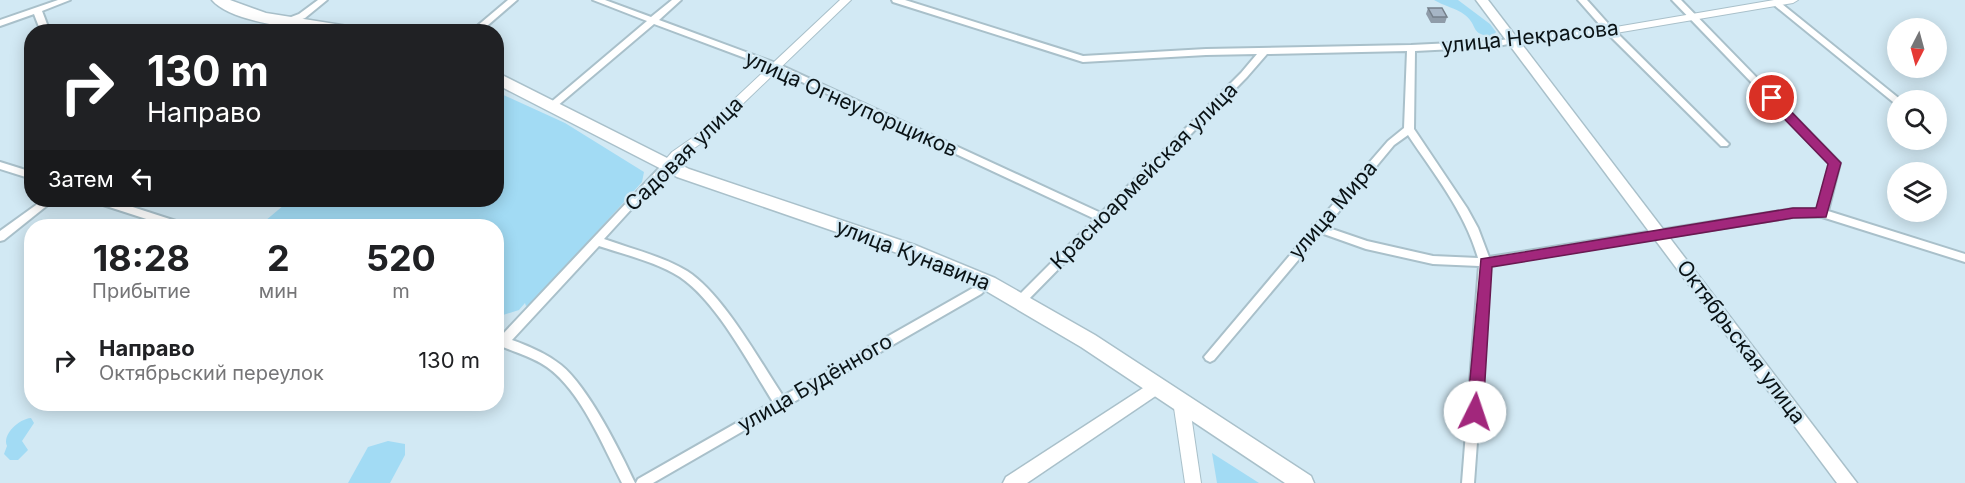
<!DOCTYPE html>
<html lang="ru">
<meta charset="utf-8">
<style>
:root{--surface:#fff;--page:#f6f6f6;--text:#202124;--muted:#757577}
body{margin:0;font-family:Inter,sans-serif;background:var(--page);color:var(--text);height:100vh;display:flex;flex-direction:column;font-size:22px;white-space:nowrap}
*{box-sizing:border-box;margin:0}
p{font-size:20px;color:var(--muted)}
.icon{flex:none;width:33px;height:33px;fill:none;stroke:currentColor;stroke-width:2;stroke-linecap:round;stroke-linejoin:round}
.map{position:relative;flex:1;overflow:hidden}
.drawer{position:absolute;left:24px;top:219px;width:480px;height:192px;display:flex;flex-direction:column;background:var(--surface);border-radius:24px;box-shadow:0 3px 15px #0003}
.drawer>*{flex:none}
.guide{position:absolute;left:24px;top:24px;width:480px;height:183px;border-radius:24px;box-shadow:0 3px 15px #0003;background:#202124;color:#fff;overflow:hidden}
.needle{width:39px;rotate:186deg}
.fabs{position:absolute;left:1887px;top:18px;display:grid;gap:12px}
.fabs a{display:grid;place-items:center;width:60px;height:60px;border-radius:50%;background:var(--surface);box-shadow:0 3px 15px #0003;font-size:30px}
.pin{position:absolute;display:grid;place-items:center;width:51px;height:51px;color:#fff;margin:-26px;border:3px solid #fff;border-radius:50%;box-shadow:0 2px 6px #0007}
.me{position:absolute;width:66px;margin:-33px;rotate:4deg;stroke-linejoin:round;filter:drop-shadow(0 0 4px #0008)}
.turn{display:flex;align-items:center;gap:21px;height:126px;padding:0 24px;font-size:27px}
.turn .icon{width:78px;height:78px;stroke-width:2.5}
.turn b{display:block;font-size:42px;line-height:51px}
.then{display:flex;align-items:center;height:57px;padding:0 24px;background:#0003;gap:12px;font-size:22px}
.eta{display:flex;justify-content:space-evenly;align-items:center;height:102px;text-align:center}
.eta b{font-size:36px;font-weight:700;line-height:42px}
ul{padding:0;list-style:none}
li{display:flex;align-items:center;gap:18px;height:78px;padding:0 24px}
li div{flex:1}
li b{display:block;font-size:22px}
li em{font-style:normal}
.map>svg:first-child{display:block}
</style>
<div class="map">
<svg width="1965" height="483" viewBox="0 0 1965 483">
<rect width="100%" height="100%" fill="#d2e9f4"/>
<g fill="#a2dbf4">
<path d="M1434,0H1458L1490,24L1496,32L1493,36C1469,35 1479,26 1465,15C1456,8 1444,6 1434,0Z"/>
<path d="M497,92L565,123L644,172L642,182L532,304L526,306L525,303L519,310L497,317L496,226H259L290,200H496Z"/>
<path d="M31,418L34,423L22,441L28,450L18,460H10L4,454L7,446C2,434 19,419 31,418Z"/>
<path d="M388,441L405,444V455L390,483H348L368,447Z"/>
<path d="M1212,453L1259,483H1217Z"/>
</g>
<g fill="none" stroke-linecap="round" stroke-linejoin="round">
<defs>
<g id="minor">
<path d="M58,0H70L42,11L50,32H41L34,14L0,26V20Z"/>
<path d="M318,0H327L305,18L284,26L278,32H268L278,22L299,14Z"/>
<path d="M508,0H517L480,32H470Z"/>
<path d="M593,0H605L651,17L672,0H681L659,20L778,64L1101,213L1241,73L1257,54L1206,55L1083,62L893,2L892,0H905L1083,56L1206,49L1411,45L1494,41L1517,38V42L1494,47L1415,51L1414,129L1467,208L1478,228L1489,257L1793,209H1818L1830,164L1672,0H1681L1838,161L1840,163L1828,211L1965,254V262L1822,217H1793L1490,265L1474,483H1462L1479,266L1433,264L1366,249L1321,233L1214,360L1210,362L1206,360L1204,357L1312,229L1313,225L1316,224L1388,141L1404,128L1407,51L1267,54L1247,77L1025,303H1017L1015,300L1017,297L1095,219L772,68L654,24L556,107H550L548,105L550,103L647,21ZM1408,135C1434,174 1465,212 1478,258L1433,256L1367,241L1326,227L1394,145Z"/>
<path d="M1578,0H1587L1613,29L1727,142L1729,144L1727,146H1721L1607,33Z"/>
<path d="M1777,0L1901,100H1898V106L1774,5V1Z"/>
<path d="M0,162L32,172V179L0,169Z"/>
<path d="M666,163L671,166L669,168L604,239C632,249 662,256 687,271C723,294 759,360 783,396L973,288L984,280H992L993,283L981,294L653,483H636L638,479L773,402C749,364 717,302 680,277C656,262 626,255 599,246L512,340C529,346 547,354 561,365C588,387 620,451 635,483H622C603,446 581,391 547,367C531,356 513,352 496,344V336H501L663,164Z"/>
<path d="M43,200H54L4,240L0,241V231Z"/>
<path d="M96,200H111L182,223L183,226H168L97,203Z"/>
</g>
<g id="tertiary">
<path d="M840,0H851L703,142L680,158L670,169H662L660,166L672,152L695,136Z"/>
<path d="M1774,0H1798L1793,3L1610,34L1514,43L1508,40L1514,37L1610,28Z"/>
<path d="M1181,395L1186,396L1189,401L1201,483H1185L1173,401L1176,396Z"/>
</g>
<g id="secondary">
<path d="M1476,0H1488L1857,483H1837Z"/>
<path d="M1157,379L1163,381L1165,386L1163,391L1027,483H1003L1006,477Z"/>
</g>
<g id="primary">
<path d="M212,0H230L266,13L354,27L361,32C327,32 235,27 212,0Z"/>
<path d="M496,72L689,169L915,245L995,278L1095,335L1311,476L1314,483H1285L1081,347L981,288L946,271L903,255L677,177L496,84Z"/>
</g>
</defs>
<use href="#minor" stroke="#a9c0ca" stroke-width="4"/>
<use href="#tertiary" stroke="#a9c0ca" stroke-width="2"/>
<use href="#secondary" stroke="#a9c0ca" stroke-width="3"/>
<use href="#primary" stroke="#a9c0ca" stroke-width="3"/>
<use href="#minor" fill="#fff" fill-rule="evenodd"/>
<use href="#tertiary" fill="#fff" fill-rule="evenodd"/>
<use href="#secondary" fill="#fff" fill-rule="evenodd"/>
<use href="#primary" fill="#fff" fill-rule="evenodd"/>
</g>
<path fill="#8f9ca9" d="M1428,8L1447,17L1445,23H1431L1426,14Z"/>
<path fill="#a6b5c5" stroke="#747f8a" stroke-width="1.5" d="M1428,8H1442L1447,17H1433Z"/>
<path fill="#a2277c" stroke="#691951" stroke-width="1.5" d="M1772,94L1776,96L1841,163L1826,217L1793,218L1492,267L1483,412L1481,416L1475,418L1470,416L1467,412L1481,259L1793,208H1816L1828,164L1767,101V96Z"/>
<g text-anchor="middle" stroke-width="5" stroke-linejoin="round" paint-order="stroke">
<g font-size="21" fill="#0a1316" stroke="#d2e9f4">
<text transform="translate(1530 37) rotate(-6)" y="7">улица Некрасова</text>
<text transform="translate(851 104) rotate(24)" y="7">улица Огнеупорщиков</text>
<text transform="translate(684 154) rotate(-44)" y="7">Садовая улица</text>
<text transform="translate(1144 176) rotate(-45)" y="7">Красноармейская улица</text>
<text transform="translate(1333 210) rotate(-49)" y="7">улица Мира</text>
<text transform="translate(913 255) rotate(21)" y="7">улица Кунавина</text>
<text transform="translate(1741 342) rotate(53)" y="7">Октябрьская улица</text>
<text transform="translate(815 383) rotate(-30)" y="7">улица Будённого</text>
</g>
</g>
</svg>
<div class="fabs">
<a><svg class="needle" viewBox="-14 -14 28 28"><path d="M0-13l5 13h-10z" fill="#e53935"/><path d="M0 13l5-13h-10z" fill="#757577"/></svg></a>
<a><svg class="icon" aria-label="search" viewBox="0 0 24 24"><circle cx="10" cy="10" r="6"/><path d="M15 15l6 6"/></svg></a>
<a><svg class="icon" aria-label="layers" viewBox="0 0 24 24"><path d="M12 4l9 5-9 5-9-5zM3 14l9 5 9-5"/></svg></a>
</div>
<div class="pin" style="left:1772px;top:98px;background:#d93025"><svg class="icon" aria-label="arrive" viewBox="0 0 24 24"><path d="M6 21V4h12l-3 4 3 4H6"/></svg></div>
<svg class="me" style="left:1475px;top:412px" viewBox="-20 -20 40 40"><circle r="19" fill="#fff"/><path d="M0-13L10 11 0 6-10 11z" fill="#a2277c"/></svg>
<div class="guide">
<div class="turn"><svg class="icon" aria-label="right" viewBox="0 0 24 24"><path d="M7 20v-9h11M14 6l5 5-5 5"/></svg><div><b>130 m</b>Направо</div></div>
<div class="then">Затем<svg class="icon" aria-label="left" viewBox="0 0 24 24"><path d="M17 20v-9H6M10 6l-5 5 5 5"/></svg></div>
</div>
<section class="drawer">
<div class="eta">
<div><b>18:28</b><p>Прибытие</p></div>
<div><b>2</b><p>мин</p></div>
<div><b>520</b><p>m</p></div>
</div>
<ul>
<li><svg class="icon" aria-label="right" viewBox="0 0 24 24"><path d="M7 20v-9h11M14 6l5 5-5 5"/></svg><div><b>Направо</b><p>Октябрьский переулок</p></div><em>130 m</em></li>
</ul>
</section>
</div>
